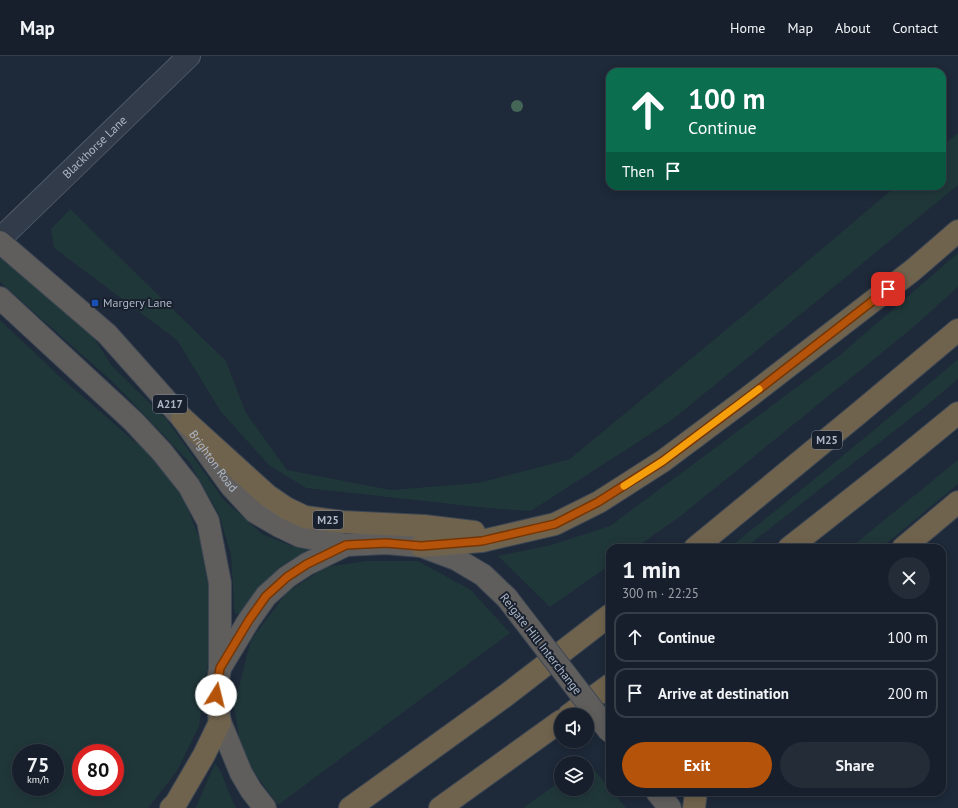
<!DOCTYPE html>
<meta charset="utf-8">
<style>
:root{--surface:#161f2b;--page:#232c37;--text:#f1f3f6;--muted:#9ea2a9;--line:#353d47;--accent:#b45309}
body{margin:0;font-family:"PT Sans",sans-serif;background:var(--page);color:var(--text);height:100vh;display:flex;flex-direction:column;font-size:15px;white-space:nowrap}
*{box-sizing:border-box;margin:0}
p{font-size:13px;color:var(--muted)}
.icon{flex:none;width:22px;height:22px;fill:none;stroke:currentColor;stroke-width:2;stroke-linecap:round;stroke-linejoin:round}
.map{position:relative;flex:1;overflow:hidden}
.drawer{position:absolute;left:606px;top:488px;width:340px;height:252px;display:flex;flex-direction:column;background:var(--surface);border-radius:12px;box-shadow:0 2px 10px #0003,0 0 0 1px var(--line)}
.drawer>*{flex:none}
.hud{position:absolute;left:606px;top:12px;width:340px;height:122px;border-radius:12px;box-shadow:0 2px 10px #0003,0 0 0 1px var(--line);background:#0b6e4f;color:#fff;overflow:hidden}
.controls{position:absolute;left:554px;top:652px;display:grid;gap:8px}
.controls a{display:grid;place-items:center;width:40px;height:40px;border-radius:50%;background:var(--surface);box-shadow:0 2px 10px #0003,0 0 0 1px var(--line);font-size:20px}
.speed{position:absolute;left:12px;top:688px;display:flex;gap:8px;font-size:20px;font-weight:700;text-align:center}
.speed>*{display:grid;place-content:center;width:52px;height:52px;border-radius:50%;background:var(--surface);box-shadow:0 2px 10px #0003,0 0 0 1px var(--line);line-height:1}
.speed small{font-size:10px;font-weight:400}
.speed .limit{border:6px solid #d22;background:#fff;color:#111}
.pin{position:absolute;display:grid;place-items:center;width:34px;height:34px;color:#fff;margin:-17px;border-radius:8px;box-shadow:0 2px 6px #0006}
.me{position:absolute;width:44px;margin:-22px;rotate:9deg;stroke-linejoin:round;filter:drop-shadow(0 0 3px #0008)}
.turn{display:flex;align-items:center;gap:14px;height:84px;padding:0 16px;font-size:18px}
.turn .icon{width:52px;height:52px;stroke-width:2.5}
.turn b{display:block;font-size:28px;line-height:34px}
.then{display:flex;align-items:center;height:38px;padding:0 16px;background:#0003;gap:8px;font-size:15px}
.round{display:grid;place-items:center;flex:none;width:42px;height:42px;border-radius:21px;background:var(--page)}
.head{display:flex;align-items:center;justify-content:space-between;height:68px;padding:0 16px}
h1{font-size:24px;font-weight:700;line-height:30px}
.cta{display:flex;gap:8px;margin-top:auto;padding:8px 16px}
.cta a{flex:1;height:46px;border-radius:24px;background:var(--accent);color:#fff;font-size:16px;font-weight:700;line-height:46px;text-align:center}
.cta a+a{background:var(--page);color:var(--text)}
ul{padding:0;list-style:none}
li{display:flex;align-items:center;gap:12px;height:50px;margin:0 8px 6px;padding:0 8px;border:2px solid var(--line);border-radius:12px}
li div{flex:1}
li b{display:block;font-size:15px}
li em{font-style:normal}
header{display:flex;align-items:center;gap:24px;box-sizing:border-box;height:56px;padding:0 20px;background:var(--surface);border-bottom:1px solid var(--line)}
header strong{font-size:19px}
nav{display:flex;gap:22px;margin-inline-start:auto;font-size:14px}
.map>svg:first-child{display:block}
</style>
<header>
<strong>Map</strong>
<nav><a>Home</a><a>Map</a><a>About</a><a>Contact</a></nav>
</header>
<div class="map">
<svg width="958" height="752" viewBox="0 0 958 752">
<rect width="100%" height="100%" fill="#1e2939"/>
<g fill="#20373a" fill-rule="evenodd">
<path d="M958,77V129L672,364L531,455L488,452L306,432L269,409L221,356L177,284L54,192L51,173L70,153L226,305L246,357L287,414L391,434L478,427L570,403L757,248L896,130H942V90Z"/>
<path d="M0,197L94,282L112,310L167,364L224,444L262,478L292,490L311,493L280,511L256,535L243,556L235,558L234,549L231,499L219,458L189,406L115,328L0,226Z"/>
<path d="M958,197V231L910,274L682,459L635,492H610V509L550,551L498,500L551,489L610,470L840,299Z"/>
<path d="M0,264L59,320L156,404L185,446L200,484L209,535V601L199,670L177,715L148,752H0ZM21,697H55V731H21ZM81,697H115V731H81Z"/>
<path d="M958,303V323L926,350L745,492H729C806,430 883,368 958,303Z"/>
<path d="M958,404V428L881,492H850Z"/>
<path d="M366,505H418L471,534L510,577L278,749L251,712L241,693L234,650L251,584L287,536L326,511Z"/>
<path d="M588,706L610,733V736H613L626,752H523L561,725V733H587V707H586Z"/>
<path d="M215,707C225,720 228,738 236,752H195L197,749Z"/>
</g>
<g fill="none" stroke-linecap="round" stroke-linejoin="round">
<defs>
<g id="tertiary">
<path id="s1" d="M0,183L189,0"/>
</g>
<g id="trunk">
<path id="s2" d="M0,186L107,278L182,362L231,430L255,456L279,470L300,480L346,489"/>
<path d="M0,242L133,365L162,396L189,430L208,465L220,527V611"/>
<path d="M657,736L670,752"/>
<path d="M265,752L251,734L241,717L220,666L216,639L220,612L249,564L266,540L287,521L307,508L346,489L386,487L421,490L456,503L483,519L507,542"/>
</g>
<g id="motorway">
<path d="M182,362L267,439L286,452L305,461L343,466L424,470L474,476"/>
<path d="M421,490L482,485L555,468L599,446L663,405L746,343L913,214L958,175"/>
<path d="M695,492L859,357L958,274"/>
<path d="M789,492L897,407L958,357"/>
<path d="M903,492L958,446"/>
<path d="M569,659L610,629"/>
<path d="M171,752L176,747L204,699L220,666"/>
<path d="M350,752L505,640L610,559"/>
<path d="M440,752L561,665"/>
<path d="M694,752L696,736"/>
</g>
</defs>
<use href="#tertiary" stroke="#4f5967" stroke-width="24"/>
<use href="#trunk" stroke="#3c4654" stroke-width="24"/>
<use href="#motorway" stroke="#3c4654" stroke-width="24"/>
<use href="#tertiary" stroke="#323b49" stroke-width="22"/>
<use href="#trunk" stroke="#605e5c" stroke-width="22"/>
<use href="#motorway" stroke="#70634e" stroke-width="22"/>
<defs>
<path id="trunk-bridge" d="M507,542L610,676"/>
</defs>
<use href="#trunk-bridge" stroke="#3c4654" stroke-width="24" stroke-linecap="butt"/>
<use href="#trunk-bridge" stroke="#605e5c" stroke-width="22"/>
</g>
<circle fill="#436657" cx="517" cy="50" r="6"/>
<g fill="none" stroke-linecap="round" stroke-linejoin="round">
<defs>
<path id="route" d="M216,639L220,612L249,564L266,540L287,521L307,508L346,489L386,487L421,490L482,485L555,468L598,446L663,405L758,334L888,233"/>
</defs>
<use href="#route" stroke="#753606" stroke-width="10"/>
<use href="#route" stroke="#b45309" stroke-width="7"/>
<path stroke="#f59e0b" stroke-width="7" d="M624,430L663,405L759,333"/>
</g>
<rect fill="#1a4fb4" stroke="#18202d" stroke-width="1.5" x="91" y="243" width="8" height="8" rx="2"/>
<g text-anchor="middle" stroke-width="4" stroke-linejoin="round" paint-order="stroke">
<g fill="#18202d" stroke="#808998" stroke-width="1">
<rect x="153" y="339" width="34" height="18" rx="3"/>
<rect x="812" y="375" width="30" height="18" rx="3"/>
<rect x="313" y="455" width="30" height="18" rx="3"/>
</g>
<g font-size="11" font-weight="bold" fill="#acb6c6">
<text x="170" y="352">A217</text>
<text x="827" y="388">M25</text>
<text x="328" y="468">M25</text>
</g>
<g font-size="12" fill="#acb6c6" stroke="#18202d">
<text dy="4" stroke="none"><textPath href="#s1" startOffset="132">Blackhorse Lane</textPath></text>
<text dy="4" stroke="none"><textPath href="#s2" startOffset="307">Brighton Road</textPath></text>
<text transform="translate(541 588) rotate(52)" y="4">Reigate Hill Interchange</text>
</g>
<g font-size="12" fill="#acb6c6" stroke="#18202d" text-anchor="start">
<text x="103" y="251">Margery Lane</text>
</g>
</g>
</svg>
<div class="controls">
<a><svg class="icon" aria-label="sound" viewBox="0 0 24 24"><path d="M4 9h4l5-4v14l-5-4H4zM17 9q2 3 0 6"/></svg></a>
<a><svg class="icon" aria-label="layers" viewBox="0 0 24 24"><path d="M12 4l9 5-9 5-9-5zM3 14l9 5 9-5"/></svg></a>
</div>
<div class="speed"><div>75<small>km/h</small></div><div class="limit">80</div></div>
<div class="pin" style="left:888px;top:233px;background:#d93025"><svg class="icon" aria-label="arrive" viewBox="0 0 24 24"><path d="M6 21V4h12l-3 4 3 4H6"/></svg></div>
<svg class="me" style="left:216px;top:639px" viewBox="-20 -20 40 40"><circle r="19" fill="#fff"/><path d="M0-13L10 11 0 6-10 11z" fill="#b45309"/></svg>
<div class="hud">
<div class="turn"><svg class="icon" aria-label="ahead" viewBox="0 0 24 24"><path d="M12 20V5M6 11l6-6 6 6"/></svg><div><b>100 m</b>Continue</div></div>
<div class="then">Then<svg class="icon" aria-label="arrive" viewBox="0 0 24 24"><path d="M6 21V4h12l-3 4 3 4H6"/></svg></div>
</div>
<section class="drawer">
<div class="head"><div><h1>1 min</h1><p>300 m · 22:25</p></div><a class="round"><svg class="icon" aria-label="close" viewBox="0 0 24 24"><path d="M6 6l12 12M18 6L6 18"/></svg></a></div>
<ul>
<li><svg class="icon" aria-label="ahead" viewBox="0 0 24 24"><path d="M12 20V5M6 11l6-6 6 6"/></svg><div><b>Continue</b></div><em>100 m</em></li>
<li><svg class="icon" aria-label="arrive" viewBox="0 0 24 24"><path d="M6 21V4h12l-3 4 3 4H6"/></svg><div><b>Arrive at destination</b></div><em>200 m</em></li>
</ul>
<div class="cta"><a>Exit</a><a>Share</a></div>
</section>
</div>
